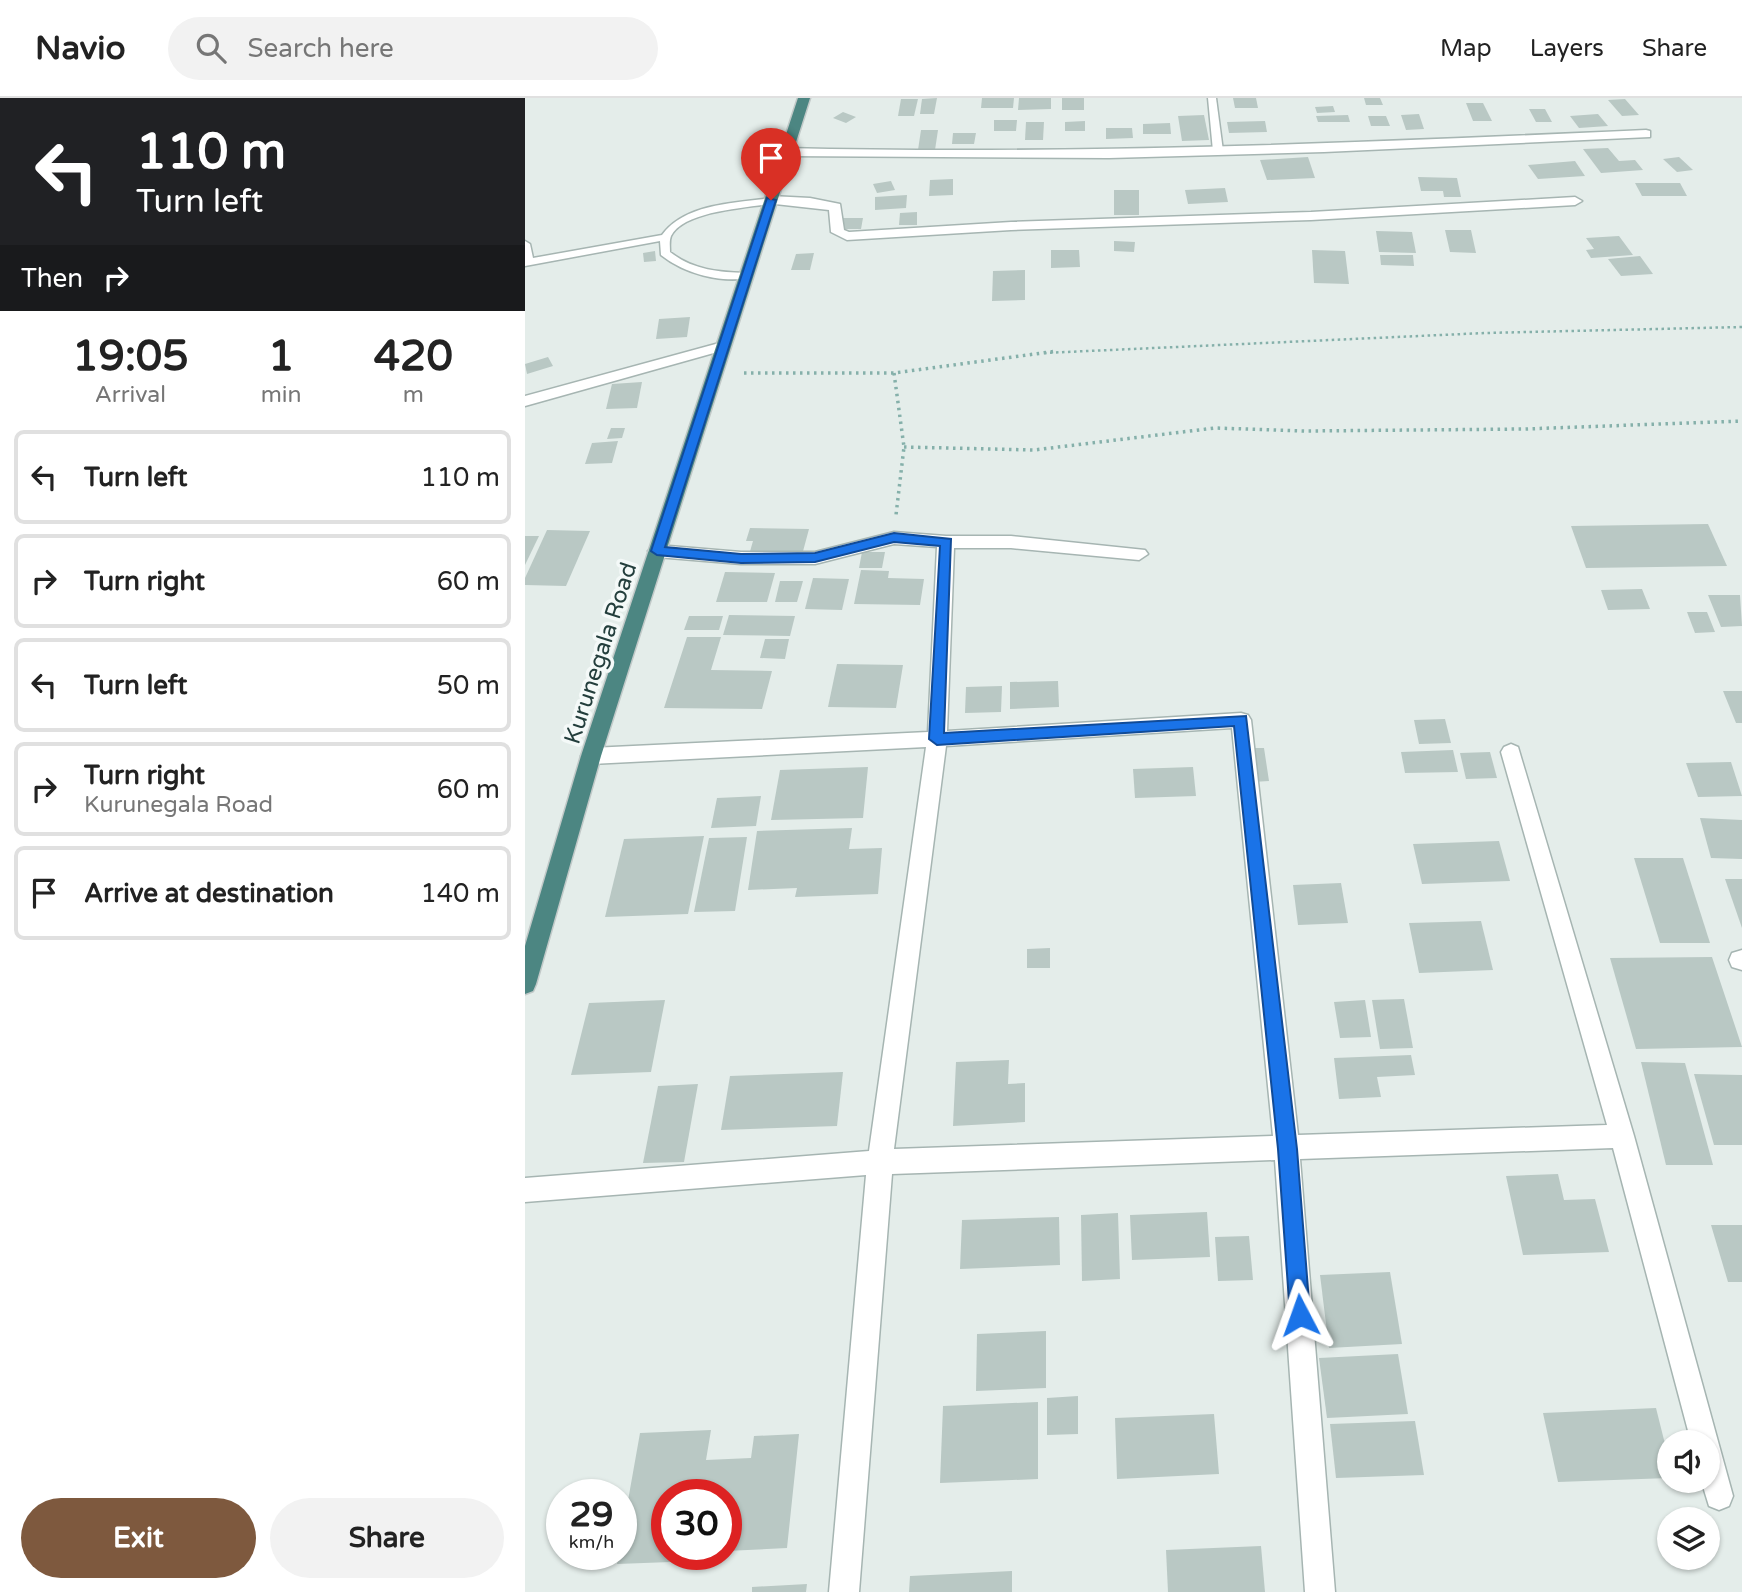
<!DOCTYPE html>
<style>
:root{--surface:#fff;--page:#f2f2f2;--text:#222;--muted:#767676;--line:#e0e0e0;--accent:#7e593e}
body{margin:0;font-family:"Varela Round",sans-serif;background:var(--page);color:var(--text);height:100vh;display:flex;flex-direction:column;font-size:26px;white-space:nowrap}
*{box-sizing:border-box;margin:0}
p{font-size:23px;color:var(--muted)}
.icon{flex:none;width:38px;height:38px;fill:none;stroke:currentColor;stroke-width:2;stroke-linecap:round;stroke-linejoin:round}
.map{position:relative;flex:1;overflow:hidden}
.sheet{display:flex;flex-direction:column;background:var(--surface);width:525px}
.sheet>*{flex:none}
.top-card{background:#202124;color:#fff;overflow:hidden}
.fabs{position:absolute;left:1132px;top:1332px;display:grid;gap:14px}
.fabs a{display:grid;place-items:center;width:63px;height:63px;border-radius:50%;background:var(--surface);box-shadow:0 2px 5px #0004;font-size:35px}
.speed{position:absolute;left:21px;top:1381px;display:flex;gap:14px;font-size:35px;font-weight:700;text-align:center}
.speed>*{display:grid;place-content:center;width:91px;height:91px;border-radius:50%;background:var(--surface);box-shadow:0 2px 5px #0004;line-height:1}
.speed small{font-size:18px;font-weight:400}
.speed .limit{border:10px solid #d22;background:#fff;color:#111}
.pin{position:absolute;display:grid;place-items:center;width:60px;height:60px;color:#fff;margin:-72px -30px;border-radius:50% 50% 50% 0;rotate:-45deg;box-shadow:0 0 7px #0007}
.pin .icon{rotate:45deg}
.me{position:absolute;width:77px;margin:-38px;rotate:356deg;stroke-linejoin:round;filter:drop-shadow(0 0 5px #0008)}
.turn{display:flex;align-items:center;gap:24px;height:147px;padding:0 21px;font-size:32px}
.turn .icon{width:91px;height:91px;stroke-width:2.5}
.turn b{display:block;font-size:49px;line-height:60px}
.then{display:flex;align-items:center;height:66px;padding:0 21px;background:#0003;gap:14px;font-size:26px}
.eta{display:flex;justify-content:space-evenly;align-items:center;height:119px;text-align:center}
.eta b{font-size:42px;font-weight:800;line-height:49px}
.cta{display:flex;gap:14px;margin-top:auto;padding:14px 21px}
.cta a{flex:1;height:80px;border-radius:42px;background:var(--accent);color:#fff;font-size:28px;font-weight:800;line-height:80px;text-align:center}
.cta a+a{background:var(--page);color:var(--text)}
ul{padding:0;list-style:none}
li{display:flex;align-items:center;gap:21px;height:94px;margin:0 14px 10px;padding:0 7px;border:4px solid var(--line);border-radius:10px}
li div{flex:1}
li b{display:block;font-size:26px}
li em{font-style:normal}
header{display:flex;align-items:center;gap:42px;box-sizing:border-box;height:98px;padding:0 35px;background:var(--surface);border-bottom:2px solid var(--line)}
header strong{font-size:33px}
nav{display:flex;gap:38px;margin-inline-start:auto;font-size:24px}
.search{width:490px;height:63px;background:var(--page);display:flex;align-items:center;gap:18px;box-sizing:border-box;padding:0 24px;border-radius:38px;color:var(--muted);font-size:26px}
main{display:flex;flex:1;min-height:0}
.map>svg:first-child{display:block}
</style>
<header>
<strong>Navio</strong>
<div class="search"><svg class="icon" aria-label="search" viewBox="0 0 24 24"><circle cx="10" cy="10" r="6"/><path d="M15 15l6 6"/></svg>Search here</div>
<nav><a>Map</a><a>Layers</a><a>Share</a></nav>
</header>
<main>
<section class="sheet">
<div class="top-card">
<div class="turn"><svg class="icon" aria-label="left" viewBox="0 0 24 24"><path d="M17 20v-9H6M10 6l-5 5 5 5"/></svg><div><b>110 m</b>Turn left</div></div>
<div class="then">Then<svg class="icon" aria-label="right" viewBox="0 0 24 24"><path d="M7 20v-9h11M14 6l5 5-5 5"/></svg></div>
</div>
<div class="eta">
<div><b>19:05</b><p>Arrival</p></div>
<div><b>1</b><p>min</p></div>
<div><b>420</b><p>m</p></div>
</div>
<ul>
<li><svg class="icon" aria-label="left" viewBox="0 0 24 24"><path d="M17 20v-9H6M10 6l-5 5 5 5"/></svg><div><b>Turn left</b></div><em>110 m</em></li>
<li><svg class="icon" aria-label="right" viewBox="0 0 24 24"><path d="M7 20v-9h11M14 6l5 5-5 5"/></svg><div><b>Turn right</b></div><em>60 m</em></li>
<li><svg class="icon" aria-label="left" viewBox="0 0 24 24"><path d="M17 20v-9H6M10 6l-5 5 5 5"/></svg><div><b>Turn left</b></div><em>50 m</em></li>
<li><svg class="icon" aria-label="right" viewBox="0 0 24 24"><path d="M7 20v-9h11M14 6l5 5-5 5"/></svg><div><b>Turn right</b><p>Kurunegala Road</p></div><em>60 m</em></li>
<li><svg class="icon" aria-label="arrive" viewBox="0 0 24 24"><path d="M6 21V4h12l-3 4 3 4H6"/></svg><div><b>Arrive at destination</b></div><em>140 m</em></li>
</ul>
<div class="cta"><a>Exit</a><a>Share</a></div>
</section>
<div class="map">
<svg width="1217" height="1494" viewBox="0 0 1217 1494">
<rect width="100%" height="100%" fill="#e4edea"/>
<g fill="#b9c8c4">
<path d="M412,0L409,16H395L397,1Z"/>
<path d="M457,0H489L488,10H456Z"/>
<path d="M494,0H526V11L493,12Z"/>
<rect x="537" y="0" width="22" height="12"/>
<path d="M708,0H731L733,10H710Z"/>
<path d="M839,0H855L858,7H841Z"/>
<path d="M376,1H393L389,18H373Z"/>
<path d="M1100,1L1114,17L1097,18L1083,2Z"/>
<path d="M941,5H958L967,23H948Z"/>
<path d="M808,8L810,14L792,15L790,9Z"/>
<path d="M1004,11H1020L1027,24H1011Z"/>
<path d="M318,14L331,19L321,25L308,20Z"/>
<path d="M894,16L899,31L881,32L876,17Z"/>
<path d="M1073,16L1083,28L1054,30L1045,18Z"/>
<path d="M679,17L684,42L657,43L653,18Z"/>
<path d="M823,17L825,24H793L791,18Z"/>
<path d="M843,18H861L865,28H846Z"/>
<path d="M469,22H492L491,33H469Z"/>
<path d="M560,23V33H540V24Z"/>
<path d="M740,23L742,34L704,35L702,24Z"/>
<path d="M501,24H519L518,42H500Z"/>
<path d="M645,25L646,36H618V26Z"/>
<path d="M581,30H607L608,40L581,41Z"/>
<path d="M396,32H413L410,52H393Z"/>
<path d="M428,35H451L449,46H427Z"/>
<path d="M1083,50L1094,63L1110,62L1118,72L1076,75L1058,51Z"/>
<path d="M783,59L790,80L742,82L735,62Z"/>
<path d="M1154,59L1168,72L1152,74L1138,61Z"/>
<path d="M1050,63L1060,78L1013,81L1003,67Z"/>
<path d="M893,79L932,80L936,99H919L918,93H896Z"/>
<path d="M428,81V97L404,98L405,82Z"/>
<path d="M366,83L370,92L352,95L348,86Z"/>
<path d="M1110,85H1155L1162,98H1117Z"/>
<path d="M700,90L703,104L663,106L660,92Z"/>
<rect x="589" y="92" width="25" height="25"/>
<path d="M382,97L381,110L350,112V99Z"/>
<path d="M392,114V127H374L375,115Z"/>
<path d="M317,120H338L336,131H315Z"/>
<path d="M920,132H946L951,155L925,154Z"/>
<path d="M851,133L887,134L891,155L854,154Z"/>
<path d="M1094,138L1108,157L1066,160L1061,152L1069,151L1061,140Z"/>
<path d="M589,143L610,144L609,154L589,153Z"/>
<path d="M526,152H554L555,169L526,170Z"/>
<path d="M787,152L820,153L824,186L789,185Z"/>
<path d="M130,153L131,163L119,164L118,155Z"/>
<path d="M289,155L285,172H266L271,156Z"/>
<path d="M855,157H888L889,168L856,167Z"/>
<path d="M1115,158L1128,176L1096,178L1083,161Z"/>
<path d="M500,172V202L467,203L468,173Z"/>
<path d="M165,219L162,239L131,241L134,221Z"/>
<path d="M23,259L28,268L2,276L0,266Z"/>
<path d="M117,284L112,310L81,311L87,286Z"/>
<path d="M86,330H100L97,340L82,341Z"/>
<path d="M93,343L87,365L60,366L67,345Z"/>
<path d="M1183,426L1202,468L1061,470L1046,428Z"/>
<path d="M225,430L284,431L277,457H224L228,443H221Z"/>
<path d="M22,432L65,433L41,488L0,487V480Z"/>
<path d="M0,438H14L0,467Z"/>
<path d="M337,454H360L357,470H334Z"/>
<path d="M336,472L364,473L363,480L399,481L395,507L329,506Z"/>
<path d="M200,474L250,475L242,504H191Z"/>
<path d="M288,480L324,481L317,512L280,511Z"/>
<path d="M255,483H278L272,504H250Z"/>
<path d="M1117,491L1125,511L1083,512L1076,492Z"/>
<path d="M1183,497H1215L1217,528L1196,529Z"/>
<path d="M1162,514H1182L1190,534L1170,535Z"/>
<path d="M204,517L270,518L265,538L198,537Z"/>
<path d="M164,518H198L194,532H159Z"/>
<path d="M162,539H196L186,572L247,573L237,611L139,610Z"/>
<path d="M240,541H264L260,561L235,560Z"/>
<path d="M312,566L378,567L371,610L303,609Z"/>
<path d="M533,583L534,609L485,611V584Z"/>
<path d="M477,588L476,614L440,615L441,589Z"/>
<path d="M1198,593H1217V625H1211Z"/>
<path d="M920,621L926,645L894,646L889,622Z"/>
<path d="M724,650H739L744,683L728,684Z"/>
<path d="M928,652L933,674L880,675L876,654Z"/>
<path d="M965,654L972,680L941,681L935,655Z"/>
<path d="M1206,664L1217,698L1173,699L1161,665Z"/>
<path d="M343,669L338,720L246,722L255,672Z"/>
<path d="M668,669L671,698L610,700L608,671Z"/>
<path d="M236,698L231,728L186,730L192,700Z"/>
<path d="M1175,720L1217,722V761L1186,760Z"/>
<path d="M327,730L324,751L357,750L353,796L270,799L272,790L223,792L232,733Z"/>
<path d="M179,738L163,816L80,819L99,741Z"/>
<path d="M222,739L210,813L169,814L184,740Z"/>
<path d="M974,743L985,783L897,786L888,746Z"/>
<path d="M1109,760H1158L1185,845H1135Z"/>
<path d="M1200,781H1217V830Z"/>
<path d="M816,785L823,825L773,827L768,787Z"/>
<path d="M956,823L968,872L894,875L884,825Z"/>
<path d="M525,850V870H502V851Z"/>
<path d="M1187,859L1217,949L1111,951L1085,860Z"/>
<path d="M879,901L888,950L855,951L847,902Z"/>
<path d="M140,902L126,974L46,977L64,905Z"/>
<path d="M840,902L846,939L815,940L809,904Z"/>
<path d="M886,957L890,977L852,979L856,999L814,1001L809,960Z"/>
<path d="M484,962L483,986L500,985V1024L428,1028L431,964Z"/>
<path d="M1116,964L1160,965L1188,1067H1141Z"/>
<path d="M318,974L312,1028L196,1032L205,978Z"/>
<path d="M1169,976L1217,977V1047H1189Z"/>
<path d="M173,986L159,1064L118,1065L133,988Z"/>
<path d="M1033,1076L1039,1102L1070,1101L1084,1154L998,1157L981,1078Z"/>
<path d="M682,1114L685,1159L607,1162L605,1117Z"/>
<path d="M593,1115L595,1181L557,1183L556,1117Z"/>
<path d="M534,1119L535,1167L435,1171L437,1122Z"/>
<path d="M1186,1127H1217V1184H1203Z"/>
<path d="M724,1138L728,1182L693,1183L690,1139Z"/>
<path d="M865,1174L877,1246L804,1250L795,1177Z"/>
<path d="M521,1233V1290L451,1293L452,1236Z"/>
<path d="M873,1256L883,1316L802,1320L794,1260Z"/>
<path d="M553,1298V1336L522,1337V1300Z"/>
<path d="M513,1304V1381L415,1385L418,1308Z"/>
<path d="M1131,1310L1144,1362V1380L1033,1384L1018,1315Z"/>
<path d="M689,1316L694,1376L592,1381L590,1320Z"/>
<path d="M890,1323L899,1377L811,1380L805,1326Z"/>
<path d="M186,1332L181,1362L226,1360L229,1338L274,1336L262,1450L201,1453V1396H142V1456H199V1462L92,1466L94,1456H96V1442L115,1335Z"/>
<path d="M736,1448L740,1494H643L641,1452Z"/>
<path d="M487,1473V1494H384L385,1478Z"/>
<path d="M282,1486L281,1494H227V1489Z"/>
</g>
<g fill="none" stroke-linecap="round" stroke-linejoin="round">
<defs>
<g id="service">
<path d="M683,0H691L698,53L693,56L688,53Z"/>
<path d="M246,100L249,101V105C224,110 159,112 146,138C144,143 145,149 145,154C168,172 193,174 221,175L225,176V180C195,185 160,176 136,157L135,143L0,168V143L5,146L8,160L137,137C160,105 211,105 246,100Z"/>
</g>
<g id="minor">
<path d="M1121,32L1125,33V39L799,54L584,60L261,58L255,54L261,50C548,57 834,45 1121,32Z"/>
<path d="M246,98L285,100L315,106L319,132L324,134L486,124L786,114L1050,99L1057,103L1050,107L786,122L486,132L322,142L306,134L304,112L241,105L239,102Z"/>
<path d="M198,244L203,245L205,248L203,251L0,308V298Z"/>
<path d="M369,434L421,438H486L620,452L623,456L614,462L486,450H429L422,633L716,615L723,617L726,622L773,1037L1082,1027L976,654L979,649L986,646L993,649L1109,1038L1208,1398L1204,1408L1194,1412L1184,1408L1176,1382H1183V1344H1166L1088,1050L775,1061L810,1494H780L750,1062L367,1076L334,1494H304L341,1077L0,1104V1080L344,1053L401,649L66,666L59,663L56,658L59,653L66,650L403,634L412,449L369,446L290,466H216L132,459L123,453L132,447L216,454H290ZM707,630L748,1038L369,1051L421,648Z"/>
<path d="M1217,852V872L1207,869L1204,862L1207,855Z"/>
</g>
<path id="trunk" d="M273,0H285L76,658L11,886L8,893L0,896V848L56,658Z"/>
</defs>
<use href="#service" stroke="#a6b5b2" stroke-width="3"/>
<use href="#minor" stroke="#a6b5b2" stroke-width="3"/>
<use href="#trunk" stroke="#c1c9c8" stroke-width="3"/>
<path stroke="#85b0aa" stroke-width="2.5" stroke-dasharray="2.5 3.5" stroke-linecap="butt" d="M519,255L960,235L1217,229"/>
<g stroke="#85b0aa" stroke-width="3.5" stroke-dasharray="2.5 4.5" stroke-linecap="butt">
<path d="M219,275H369L532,253"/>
<path d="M369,275L379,349L371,417"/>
<path d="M379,349L509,352L690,330L780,333L1000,331L1217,323"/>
</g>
<use href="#service" fill="#fff" fill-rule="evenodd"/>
<use href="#minor" fill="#fff" fill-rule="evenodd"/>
<use href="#trunk" fill="#4c8682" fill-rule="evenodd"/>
</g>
<path fill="#1a73e8" stroke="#114b97" stroke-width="2" d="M242,100L251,102L140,449L216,456L290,455L369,435L426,441L419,635L721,618L772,1051L785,1217L782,1224L775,1227L768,1224L765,1217L753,1051L709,628L412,647L404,641L415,448L369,444L290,464L216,465L132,457L126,453Z"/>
<g text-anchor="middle" stroke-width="7" stroke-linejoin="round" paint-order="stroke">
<g font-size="23" fill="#233e3c" stroke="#f4f9f8">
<text transform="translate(75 555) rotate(-72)" y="8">Kurunegala Road</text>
</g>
</g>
</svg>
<div class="fabs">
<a><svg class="icon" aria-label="sound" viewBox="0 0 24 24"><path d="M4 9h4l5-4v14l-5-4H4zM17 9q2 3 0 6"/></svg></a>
<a><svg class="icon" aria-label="layers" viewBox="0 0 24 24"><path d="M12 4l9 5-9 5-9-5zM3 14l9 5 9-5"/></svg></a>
</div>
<div class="speed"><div>29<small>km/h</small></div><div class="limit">30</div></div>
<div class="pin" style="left:246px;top:102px;background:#d93025"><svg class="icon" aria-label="arrive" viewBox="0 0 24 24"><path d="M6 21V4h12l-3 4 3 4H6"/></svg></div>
<svg class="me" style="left:775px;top:1217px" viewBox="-20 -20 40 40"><path d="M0-17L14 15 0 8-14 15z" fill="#1a73e8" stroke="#fff" stroke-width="4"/></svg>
</div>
</main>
